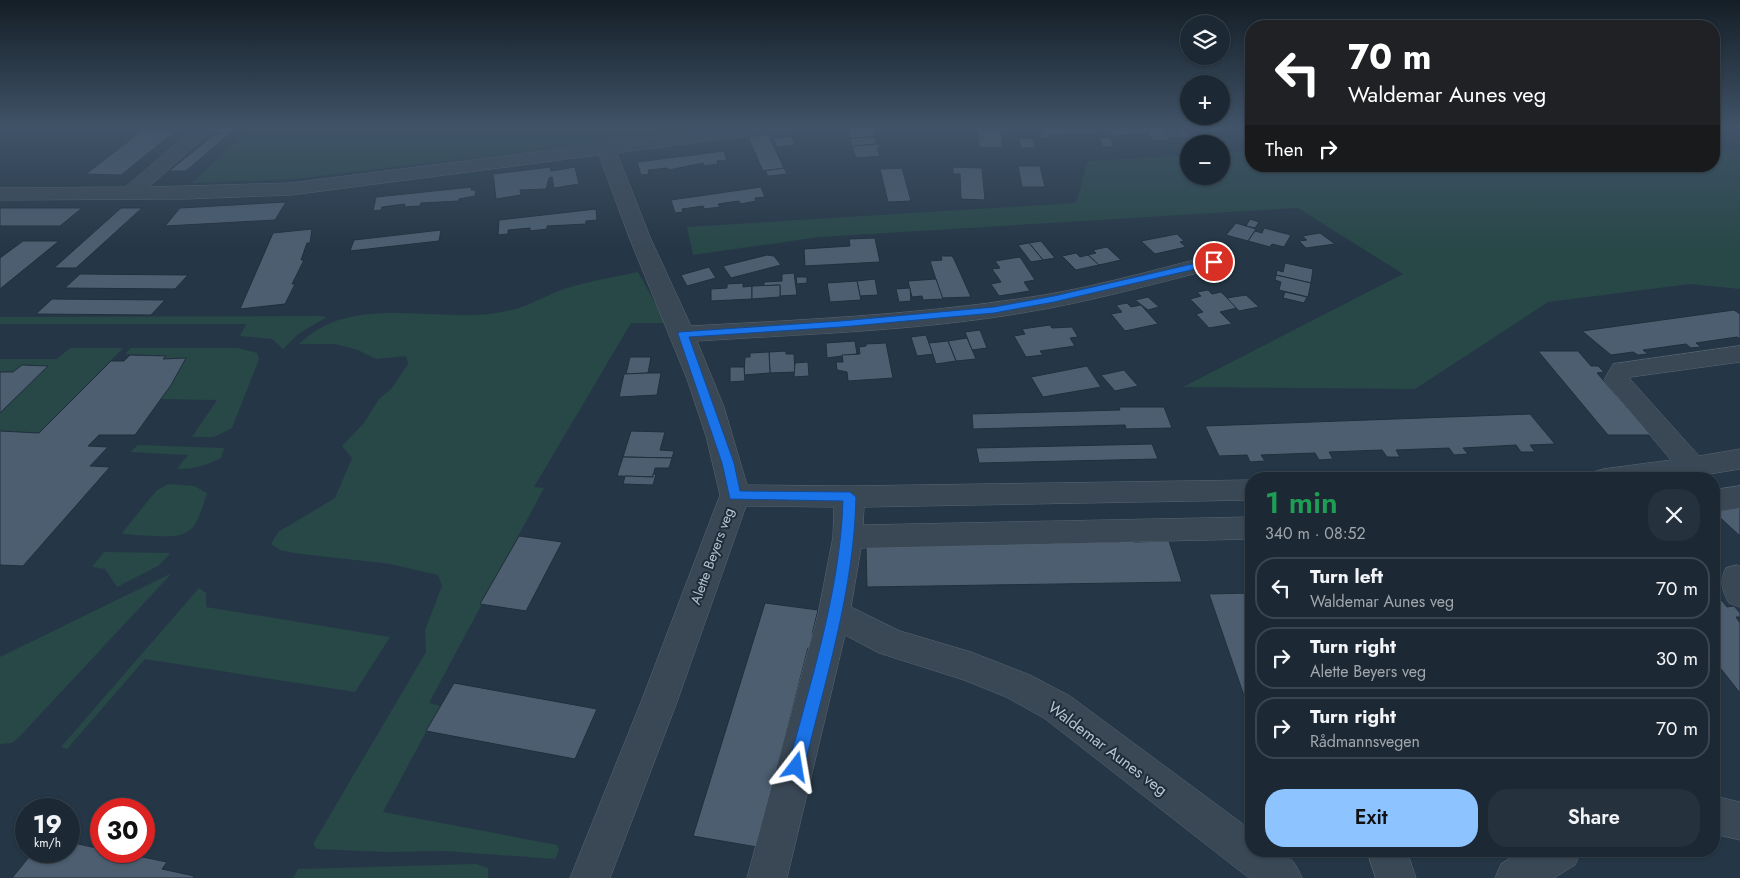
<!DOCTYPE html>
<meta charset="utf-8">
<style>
:root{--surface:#1c2934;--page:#25313c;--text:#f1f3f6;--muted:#a0a6ac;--line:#3a454f;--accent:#8dc4ff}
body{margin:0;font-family:Jost,sans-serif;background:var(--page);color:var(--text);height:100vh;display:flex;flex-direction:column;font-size:19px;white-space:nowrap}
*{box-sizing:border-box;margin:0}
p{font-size:16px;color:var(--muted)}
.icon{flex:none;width:28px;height:28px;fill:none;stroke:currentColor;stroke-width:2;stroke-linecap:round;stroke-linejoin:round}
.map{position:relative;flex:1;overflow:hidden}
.side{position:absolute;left:1245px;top:472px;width:475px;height:385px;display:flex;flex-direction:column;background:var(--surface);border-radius:20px;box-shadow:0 1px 4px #0004,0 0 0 1px var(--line)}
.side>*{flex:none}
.banner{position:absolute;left:1245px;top:20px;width:475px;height:152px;border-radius:20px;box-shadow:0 1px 4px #0004,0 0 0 1px var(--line);background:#202124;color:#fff;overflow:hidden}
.fabs{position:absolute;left:1180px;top:15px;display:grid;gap:10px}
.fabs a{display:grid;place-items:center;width:50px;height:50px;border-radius:50%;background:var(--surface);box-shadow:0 1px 4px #0004,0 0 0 1px var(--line);font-size:25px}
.speed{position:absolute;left:15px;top:798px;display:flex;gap:10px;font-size:25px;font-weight:700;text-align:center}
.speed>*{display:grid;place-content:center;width:65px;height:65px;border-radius:50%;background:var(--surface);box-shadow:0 1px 4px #0004,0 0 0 1px var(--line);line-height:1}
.speed small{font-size:12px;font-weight:400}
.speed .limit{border:8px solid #d22;background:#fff;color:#111}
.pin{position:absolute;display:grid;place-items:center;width:42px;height:42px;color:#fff;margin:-21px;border:2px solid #fff;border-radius:50%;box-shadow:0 1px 5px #0007}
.me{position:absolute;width:55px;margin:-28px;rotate:14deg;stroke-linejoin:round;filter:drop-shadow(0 0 4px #0008)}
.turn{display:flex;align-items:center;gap:18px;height:105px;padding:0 20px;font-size:22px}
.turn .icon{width:65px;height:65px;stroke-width:2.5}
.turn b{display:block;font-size:35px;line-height:42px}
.then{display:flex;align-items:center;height:48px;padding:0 20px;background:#0003;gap:10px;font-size:19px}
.round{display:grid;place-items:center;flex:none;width:52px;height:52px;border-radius:20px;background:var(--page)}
.summary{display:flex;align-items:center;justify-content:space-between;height:85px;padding:0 20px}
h1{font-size:30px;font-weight:600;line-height:38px;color:#1e9e55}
.button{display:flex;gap:10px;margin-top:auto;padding:10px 20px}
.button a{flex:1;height:58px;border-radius:20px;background:var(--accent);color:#111;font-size:20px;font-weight:600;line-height:58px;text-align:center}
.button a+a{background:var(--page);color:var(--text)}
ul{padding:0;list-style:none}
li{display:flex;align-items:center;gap:15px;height:62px;margin:0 10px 8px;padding:0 10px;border:2px solid var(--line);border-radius:20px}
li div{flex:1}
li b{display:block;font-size:19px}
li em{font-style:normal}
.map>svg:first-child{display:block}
</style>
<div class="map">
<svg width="1740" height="878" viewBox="0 0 1740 878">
<rect width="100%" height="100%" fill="#253746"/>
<g fill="#284747">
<path d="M253,126H742L293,179L192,183Z"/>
<path d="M1740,150V289L1690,284L1548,302L1415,389L1183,387L1403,274L1298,208L819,237L693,255L687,227L1076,203L1088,161L1189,155V176H1221V153L1251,151V166H1714V151Z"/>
<path d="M638,272L666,323H631L534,487L544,488L429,703L440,706L383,812L557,845L559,850L555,859L446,851L386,852L317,849L313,844L426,652L425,630L442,586L438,575L390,564L294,553L280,550L271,544L278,532L335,498L352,458L342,446L364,423L379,399L391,389L408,364L406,356L376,359L358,350L335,344H299C356,289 442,328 511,310C530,306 548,294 567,288C590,281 614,277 638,272Z"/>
<path d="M0,317L320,316L327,317L298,334L283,349L272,339L240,336L246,324H0Z"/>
<path d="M70,348H123L39,433L0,431V413L48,366L22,365L13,372H0V359H57Z"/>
<path d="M131,348H238L257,353L259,359L232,428L214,437H192L217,400L161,399L185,358L163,359L165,356L125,354Z"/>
<path d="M138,445L224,448L221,458C205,466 194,469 177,469L188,455L130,452Z"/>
<path d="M168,484L194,486L207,493C195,530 194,538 154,536C144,535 133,536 122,533L156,491Z"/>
<path d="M104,552L168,553L170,554L158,566L117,587L105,569L92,567Z"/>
<path d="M172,573L20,736L12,743L0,744V657Z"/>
<path d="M199,588L206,593V607L390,637L355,692L145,659L67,749L61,747Z"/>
<path d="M476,864L488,868V878H293L298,869Z"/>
</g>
<g fill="#4c5e70" stroke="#212f3d">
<path d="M222,126H239L229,134H215Z"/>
<path d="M873,126L875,134H873V137L850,138L847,128Z"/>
<path d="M1037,126H1064L1067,134L1049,135L1051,138H1042Z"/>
<path d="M1064,126H1095L1098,134H1067Z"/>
<path d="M1127,126L1134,135L1112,136L1108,127Z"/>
<path d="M1127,126H1144L1148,133L1132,134Z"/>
<path d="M1144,126H1162L1170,140H1152Z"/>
<path d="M1208,126H1236L1240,132L1212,133Z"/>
<path d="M977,128H1001L1002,137L1005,139H1002L1003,148L979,147Z"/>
<path d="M1175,128L1180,138H1171L1165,129Z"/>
<path d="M1175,128H1183L1189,137L1180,138Z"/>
<path d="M144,129L177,130L121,175L86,174Z"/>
<path d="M215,134H229L186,171H169Z"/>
<path d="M768,134L784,168L763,171L748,137Z"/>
<path d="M791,136L795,145L777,147L773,138Z"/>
<path d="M873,137L878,141H875L876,144L852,146L850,138Z"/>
<path d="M1110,137L1114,147H1103L1099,138Z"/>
<path d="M1018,138H1032L1036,148H1021Z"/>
<path d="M879,144L880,148H877L880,156L856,158L852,146Z"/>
<path d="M724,151L727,160L717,161L718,164L704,166L703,163L669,170L668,168L648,170L649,174L641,175L637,162Z"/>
<path d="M1018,166H1040L1045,187H1022Z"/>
<path d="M550,167L551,171L575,167L579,184L554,188L552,177L549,178L546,189L520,190L521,195L496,199L493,174Z"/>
<path d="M953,167L982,168L985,200L961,199L960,174H953Z"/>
<path d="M784,168L787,174L768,176L765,171Z"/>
<path d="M902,168L911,201L888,202L880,169Z"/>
<path d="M472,187L471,190H476L475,196L459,199V201L421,203L420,206L404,207L405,204L382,207L381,210L373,211L376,197Z"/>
<path d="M761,187L765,197L755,198L756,201L741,204L739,201L718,204L720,207L704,209L703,206L682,209L683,212L675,213L671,200Z"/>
<path d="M286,202L275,220L165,226L180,208Z"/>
<path d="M0,208H82L60,226H0Z"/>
<path d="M121,208H142L76,268H54Z"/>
<path d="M596,209L597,220L586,221V224L547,226V229L530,231V228L508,230V234L498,235L499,220Z"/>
<path d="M1250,219L1259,222L1255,228L1246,226Z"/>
<path d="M1236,223L1256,229L1248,241L1226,235Z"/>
<path d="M1264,228L1291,235L1284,247L1272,244L1270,247L1248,241L1255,231L1262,233Z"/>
<path d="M312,229L310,243H307L301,260H304L292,284H295L285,304L240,309L273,233Z"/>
<path d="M441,230L439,241L350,251L354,240Z"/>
<path d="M1320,233L1335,244L1306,248L1299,241L1307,240L1302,236Z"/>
<path d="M1177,234L1184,241L1180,242L1186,247L1155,254L1141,241Z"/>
<path d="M875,238L880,262L805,266L804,249L850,246L849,239Z"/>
<path d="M23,241H59L0,289V258Z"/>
<path d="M1041,241L1055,258L1043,260L1029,243Z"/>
<path d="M1029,243L1043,260L1031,262L1018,245Z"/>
<path d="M1107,247L1121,260L1099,265L1088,255L1096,253L1093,250Z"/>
<path d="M1076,253L1080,257L1088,255L1099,265L1076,270L1062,256Z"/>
<path d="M767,255L774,256L781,265L731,278L723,266Z"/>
<path d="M941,256H952L954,259L971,297L942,298L930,261L942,260Z"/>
<path d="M1020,257L1035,280L1024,282L1030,291L999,296L991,284L1001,282L992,269L1000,268L995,261Z"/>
<path d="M1285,263L1313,269L1311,283L1276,275L1277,270L1283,272Z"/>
<path d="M709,267L716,278L687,286L681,275Z"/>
<path d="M794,273L797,295L780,296V285L764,286V282L782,281V274Z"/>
<path d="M80,274L188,275L175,289L65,288Z"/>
<path d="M1276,275L1311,283L1308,297L1279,290L1281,282L1275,280Z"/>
<path d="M796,277H807V283L797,284Z"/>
<path d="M875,279L878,295L860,296L857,281Z"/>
<path d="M936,279L943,299L923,300L922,296L912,297L908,281Z"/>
<path d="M857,281L861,300L830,302L827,283Z"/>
<path d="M743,283V287L752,286V299L711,301V289L727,288V284Z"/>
<path d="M780,285V297L752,299V286Z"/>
<path d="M910,288L911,301L899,302L896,289Z"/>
<path d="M1208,290L1212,294L1221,292L1237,308L1220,312L1232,324L1209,328L1196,314L1203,312L1190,299L1201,296L1197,292Z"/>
<path d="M1285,292L1307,297L1304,303L1283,298Z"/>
<path d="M1246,295L1259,307L1239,311L1227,298Z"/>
<path d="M1148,297L1159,307L1148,310L1135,300Z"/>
<path d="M52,299L165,300L151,315L36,314Z"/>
<path d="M1127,303L1131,307L1141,305L1158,324L1125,331L1111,314L1122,312L1116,305Z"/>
<path d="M1734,310L1740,314V339L1737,337L1696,343L1701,347L1691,348L1686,344L1643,350L1648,354L1638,355L1633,352L1611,355L1582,331Z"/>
<path d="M1050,325L1052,328L1072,327L1078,337L1070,338L1075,346L1040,351L1043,355L1026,357L1014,336L1025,334L1022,329Z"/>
<path d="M980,330L987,348L972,350L965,332Z"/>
<path d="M926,335L933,354L917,356L911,337Z"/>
<path d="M967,338L976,359L956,361L948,341Z"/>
<path d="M855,341L857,354L827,358L826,343Z"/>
<path d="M948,341L956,361L936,364L929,343Z"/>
<path d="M886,343L893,378L848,381L847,372L837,370L836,362H843L842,355L860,354L859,347L866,346V344Z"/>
<path d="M786,351V354H794L795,372L770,373L769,352Z"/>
<path d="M1538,351H1578L1591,366H1598L1604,372L1597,373L1651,435H1608Z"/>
<path d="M769,352L770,373L744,375L745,357H750V353Z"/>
<path d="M130,355L166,356L163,359L186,358L171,385L135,435H99L88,446L108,447L90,466L110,467L23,566L0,565V431L39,433L111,361H124Z"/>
<path d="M630,357H651L648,373L626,374Z"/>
<path d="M808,362L809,376L794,377L795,363Z"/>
<path d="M22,365L48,366L0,413V372H13Z"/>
<path d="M1087,366L1101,387L1043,397L1031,377Z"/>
<path d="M730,367H744L745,381L730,382Z"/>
<path d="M1124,370L1138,386L1115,391L1101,375Z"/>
<path d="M648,373H661L657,395L619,397L624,374Z"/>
<path d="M1119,407H1164L1172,428L1126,429L1125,425L973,429L972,414L1120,410Z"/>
<path d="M1530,414L1555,444L1530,445L1535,452H1521L1516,445L1463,448L1468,454L1454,455L1449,448L1396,450L1400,457H1387L1382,450L1329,452L1333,459L1319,460L1315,453L1261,455L1265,461L1250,462L1247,455L1219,456L1205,426Z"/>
<path d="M631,431L665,432L660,450L674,451L672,458L623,457Z"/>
<path d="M1152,444L1158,459L979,463L976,448Z"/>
<path d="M623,457L672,458L669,468H655L653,477L617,476Z"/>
<path d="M653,474H656L653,485L623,484L625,476L653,477Z"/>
<path d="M1740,500V536L1714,512L1737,508Z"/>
<path d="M1117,535H1132L1134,542L1169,541L1182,582L867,587L866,546L1119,542Z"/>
<path d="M519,536L562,542L526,611L480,604Z"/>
<path d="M1714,591L1727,607L1734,606L1740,613V617H1736L1740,623V693L1714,660Z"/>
<path d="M1251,593V716L1209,594Z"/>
<path d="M765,603L818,610L812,634L821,636L817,650L808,648L757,847L693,836Z"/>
<path d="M454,683L597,709L575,759L426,731Z"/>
<path d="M69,842L101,849V851H113L167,862L162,869L194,876L193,878H12L34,851H69Z"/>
</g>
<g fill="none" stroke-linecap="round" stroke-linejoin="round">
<defs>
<g id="minor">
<path d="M197,126H217L149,187L291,183L738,126H793L790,130L784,131L617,153L650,237L691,326C800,320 910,315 1018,299C1085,290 1149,271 1214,255L1222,257L1225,262L1222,267C1156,283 1090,302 1022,313C915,331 805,334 697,341L724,407L747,485L849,486L1251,480V500L864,507L863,525L1251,517V539L861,548L851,607L900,631L971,652L1030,675L1070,696L1251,830V851C1279,851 1290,849 1302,878H1249L1044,718L1006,697L964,680L879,653L845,635L787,878H747L818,614L833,537L834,507L746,506L677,702L610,878H570L641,702L720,495L706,436L687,379L629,237L599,155L291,195L186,199L0,200V188L125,187Z"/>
<path d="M1740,346V362L1631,377L1630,379L1699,456L1740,449V469L1679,479H1589L1593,472L1603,469L1671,460L1604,380L1613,364Z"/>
<path d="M1740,486V508L1714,512V490Z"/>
<path d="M1737,565L1740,566V607L1729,603C1722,591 1719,580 1726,568Z"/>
<path d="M1714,796L1740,802V840L1714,834Z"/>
<path d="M1367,851H1407L1416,878H1376Z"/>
<path d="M1522,851H1581L1575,865L1554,878H1495L1501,864Z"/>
</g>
</defs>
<use href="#minor" stroke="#596673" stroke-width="1"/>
<use href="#minor" fill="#3a4856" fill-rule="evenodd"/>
</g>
<linearGradient id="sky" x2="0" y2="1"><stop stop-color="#141e26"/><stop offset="0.51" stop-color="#405368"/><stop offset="1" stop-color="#405368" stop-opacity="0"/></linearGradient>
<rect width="1740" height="249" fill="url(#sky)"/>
<path fill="#1a73e8" stroke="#114b97" d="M1214,259L1217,260V264L1054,302L994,313L841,327L689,337L734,463L740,491L850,492L856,497C854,589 826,678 804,767L801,772L796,774L791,772L788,767C811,680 840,591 843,501L730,499L722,463L678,334L679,332L841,321L994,307L1054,296Z"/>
<g text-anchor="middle" stroke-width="4" stroke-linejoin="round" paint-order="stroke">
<g font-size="14" fill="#b8c3cf" stroke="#1f2d3b">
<text transform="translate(712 556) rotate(-70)" y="5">Alette Beyers veg</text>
</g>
<g font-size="16" fill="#b8c3cf" stroke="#1f2d3b">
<text transform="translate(1108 748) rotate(37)" y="6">Waldemar Aunes veg</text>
</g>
</g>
</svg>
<div class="fabs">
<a><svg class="icon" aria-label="layers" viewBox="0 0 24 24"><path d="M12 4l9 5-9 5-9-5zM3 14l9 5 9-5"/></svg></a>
<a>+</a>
<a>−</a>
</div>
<div class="speed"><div>19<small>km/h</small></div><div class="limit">30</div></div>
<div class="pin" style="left:1214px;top:262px;background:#d93025"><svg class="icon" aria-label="arrive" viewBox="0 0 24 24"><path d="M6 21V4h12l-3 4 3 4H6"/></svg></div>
<svg class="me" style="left:796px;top:767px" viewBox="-20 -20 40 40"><path d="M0-17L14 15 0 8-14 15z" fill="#1a73e8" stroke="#fff" stroke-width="4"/></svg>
<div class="banner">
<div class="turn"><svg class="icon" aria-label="left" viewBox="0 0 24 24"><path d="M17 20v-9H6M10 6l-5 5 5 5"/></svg><div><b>70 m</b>Waldemar Aunes veg</div></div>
<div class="then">Then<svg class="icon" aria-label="right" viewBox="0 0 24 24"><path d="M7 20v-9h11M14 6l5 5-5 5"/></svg></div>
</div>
<section class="side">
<div class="summary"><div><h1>1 min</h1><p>340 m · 08:52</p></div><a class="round"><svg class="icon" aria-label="close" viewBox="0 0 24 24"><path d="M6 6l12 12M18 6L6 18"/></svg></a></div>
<ul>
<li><svg class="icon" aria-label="left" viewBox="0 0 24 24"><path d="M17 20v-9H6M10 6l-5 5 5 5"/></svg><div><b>Turn left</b><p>Waldemar Aunes veg</p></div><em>70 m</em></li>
<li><svg class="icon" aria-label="right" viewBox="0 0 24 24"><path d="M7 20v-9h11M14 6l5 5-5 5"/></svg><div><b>Turn right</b><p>Alette Beyers veg</p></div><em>30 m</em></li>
<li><svg class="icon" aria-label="right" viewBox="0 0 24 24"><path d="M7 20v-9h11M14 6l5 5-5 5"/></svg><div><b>Turn right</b><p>Rådmannsvegen</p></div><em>70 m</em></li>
</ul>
<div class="button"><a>Exit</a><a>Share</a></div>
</section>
</div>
